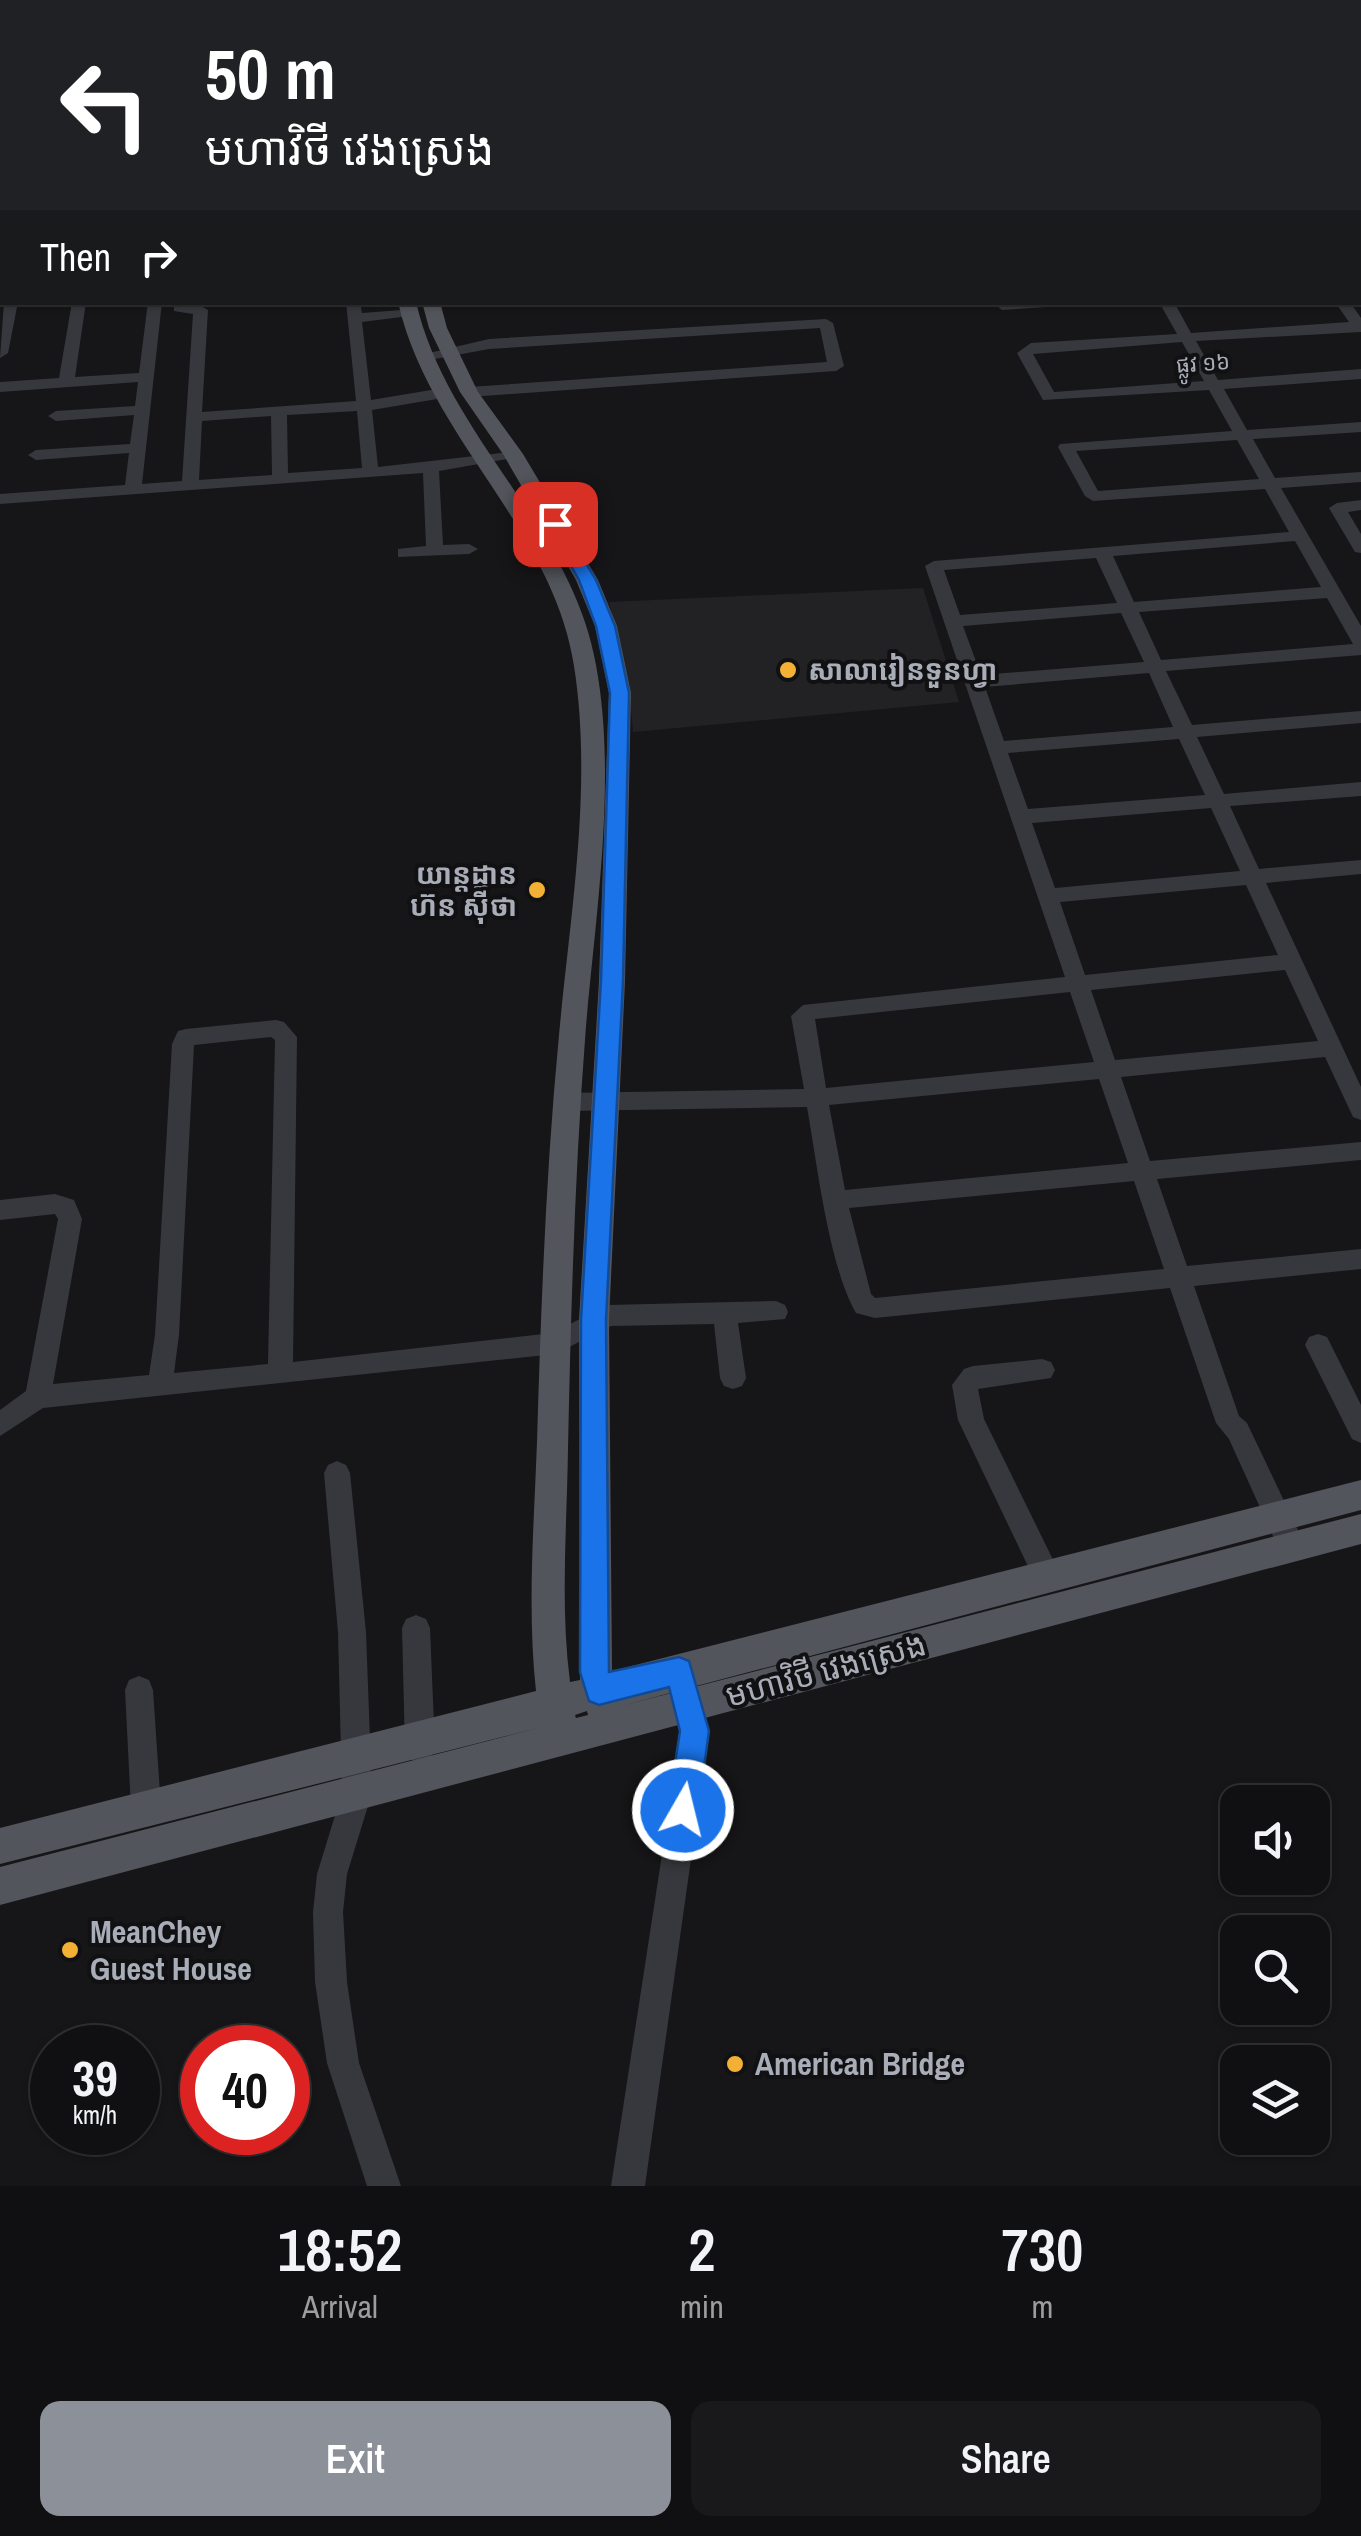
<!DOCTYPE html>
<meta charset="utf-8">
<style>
:root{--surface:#101012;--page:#19191b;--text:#f1f3f6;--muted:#9c9d9f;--line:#303032;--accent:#8c9099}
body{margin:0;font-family:"Archivo Narrow","Noto Sans Khmer",sans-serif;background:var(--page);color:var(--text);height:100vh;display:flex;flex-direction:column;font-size:38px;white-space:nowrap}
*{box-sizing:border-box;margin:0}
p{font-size:32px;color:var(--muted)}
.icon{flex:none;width:55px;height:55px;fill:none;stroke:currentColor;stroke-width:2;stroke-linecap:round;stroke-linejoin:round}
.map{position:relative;height:2186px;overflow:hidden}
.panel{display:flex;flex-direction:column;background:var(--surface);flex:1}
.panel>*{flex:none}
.guide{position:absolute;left:0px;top:0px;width:1362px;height:305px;box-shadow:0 2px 8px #0004,0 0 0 2px var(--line);background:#202124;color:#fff;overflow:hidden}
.fabs{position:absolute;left:1220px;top:1785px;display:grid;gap:20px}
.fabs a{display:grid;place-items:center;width:110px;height:110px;border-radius:20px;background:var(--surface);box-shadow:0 2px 8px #0004,0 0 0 2px var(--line);font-size:50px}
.speed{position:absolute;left:30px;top:2025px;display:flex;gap:20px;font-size:50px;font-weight:700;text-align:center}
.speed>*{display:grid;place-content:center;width:130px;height:130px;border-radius:50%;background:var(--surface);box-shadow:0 2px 8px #0004,0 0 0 2px var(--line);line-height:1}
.speed small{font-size:25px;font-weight:400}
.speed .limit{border:15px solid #d22;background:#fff;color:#111}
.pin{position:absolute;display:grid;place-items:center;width:85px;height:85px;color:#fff;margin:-42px;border-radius:20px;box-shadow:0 5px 15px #0006}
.me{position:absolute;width:110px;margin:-55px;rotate:8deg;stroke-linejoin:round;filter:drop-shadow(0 0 8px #0008)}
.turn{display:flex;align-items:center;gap:35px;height:210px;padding:0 40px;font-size:45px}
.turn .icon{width:130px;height:130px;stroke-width:2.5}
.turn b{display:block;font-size:70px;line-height:85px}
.then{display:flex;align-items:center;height:95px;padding:0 40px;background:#0003;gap:20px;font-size:38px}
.eta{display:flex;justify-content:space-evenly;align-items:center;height:170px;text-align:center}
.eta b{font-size:60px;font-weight:600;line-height:70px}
.button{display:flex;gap:20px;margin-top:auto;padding:20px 40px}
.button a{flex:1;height:115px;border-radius:20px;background:var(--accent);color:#fff;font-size:40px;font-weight:600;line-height:115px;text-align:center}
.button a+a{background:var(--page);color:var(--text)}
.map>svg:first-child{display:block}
</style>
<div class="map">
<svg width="1361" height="2186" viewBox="0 0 1361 2186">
<rect width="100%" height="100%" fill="#161618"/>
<path fill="#222225" d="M923,588L959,702L633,732L629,684L609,602Z"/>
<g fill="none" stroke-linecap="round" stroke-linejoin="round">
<g fill="#2c353c" fill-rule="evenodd">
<rect x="1360" y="79" width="1" height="6"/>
<rect x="0" y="160" width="2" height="6"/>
</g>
<g fill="#37383d" fill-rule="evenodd">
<path d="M302,0H314V2H303Z"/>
<path d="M976,0H988L990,2H978Z"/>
<rect x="0" y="80" width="2" height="8"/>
<rect x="1360" y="87" width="1" height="8"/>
<rect x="1360" y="118" width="1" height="9"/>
<rect x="1360" y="159" width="1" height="8"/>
<rect x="0" y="166" width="2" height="8"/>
<rect x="1360" y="197" width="1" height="8"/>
<rect x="1360" y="237" width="1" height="8"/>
<rect x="0" y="251" width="2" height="8"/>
<rect x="1360" y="278" width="1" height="8"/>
<rect x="0" y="284" width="2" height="8"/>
<path d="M4,302H18L8,353L0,358Z"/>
<path d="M72,302H86L75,377L139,373L148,302H162L142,484L182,481L193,314L174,311V305L201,306L208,310L202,412L356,401L346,302H360L362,313L414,309L416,312L409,316L362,322L371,400L443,388L451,393L443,398L372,410L378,467L519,451V457L439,471L443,545L469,544L478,549L469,554L398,557V549L426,546L423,473L0,504V494L125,485L129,453L36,460L28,455L36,450L130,444L134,415L56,421L48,416L56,411L135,406L138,382L0,392V382L59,378ZM357,411L362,468L288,473L287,415ZM271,416L272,475L199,480L202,421Z"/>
<path d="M992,302H1068L1061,306L1002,310Z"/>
<path d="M1159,302H1174L1191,333L1349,322L1335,302H1350L1361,318V332L1196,341L1218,380L1361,369V379L1224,389L1247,430L1361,422V432L1253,439L1275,478L1361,472V482L1281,488L1361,626V655L1166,671L1192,725L1361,711V723L1197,737L1224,794L1361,782V796L1230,806L1259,869L1361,860V874L1266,883L1361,1087V1120L1353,1117L1325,1057L1121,1077L1150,1161L1361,1142V1160L1157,1179L1187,1266L1361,1249V1269L1194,1286L1239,1416L1247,1423L1306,1547L1302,1556L1292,1560L1282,1556L1229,1439L1216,1423L1170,1288L875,1318L856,1313C829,1267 817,1163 807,1107L567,1111L559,1108L556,1102L559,1096L567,1093L804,1089L791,1016L803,1005L1065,977L925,566L934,561L1289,532L1265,489L1093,501L1085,496L1058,447L1060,444L1232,431L1209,390L1043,400L1017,353L1031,343L1177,334ZM1182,342L1204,381L1054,392L1033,354ZM1237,440L1259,479L1098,491L1076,451ZM1295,541L1321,587L1134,602L1113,556ZM1096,558L1117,603L960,615L944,570ZM1327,598L1353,644L1161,660L1139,612ZM1121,613L1144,662L981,675L963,626ZM1149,673L1173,727L1004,741L985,687ZM1179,739L1205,795L1028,809L1008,753ZM1211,808L1240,871L1055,888L1032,823ZM1246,885L1278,955L1085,975L1060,902ZM1285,970L1318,1041L1115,1060L1091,990ZM1070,992L1094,1062L826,1088L815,1019ZM1099,1079L1128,1163L845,1190L829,1105ZM1134,1181L1164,1269L875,1298L871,1294L849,1208Z"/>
<path d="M826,319L833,323L844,366L836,371L469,397L461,392L469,387L827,362L820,328L489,349L424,361L416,356L489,339Z"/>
<path d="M1361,500V510L1348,512L1361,534V553L1355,552L1329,508L1337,503Z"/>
<path d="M276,1020L284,1022L297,1037L293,1362L552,1333L608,1305L776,1301L785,1305L788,1312L785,1319L738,1323L746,1378L742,1386L733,1389L724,1386L720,1378L714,1324L611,1326L555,1354L43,1408L0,1436V1410L26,1391L58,1219L55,1214L0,1220V1200L55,1194L74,1200L82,1219L53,1384L149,1375L155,1335L172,1044L178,1031L186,1029ZM271,1037L275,1040L268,1364L174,1373L179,1335L194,1045Z"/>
<path d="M1318,1334L1327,1337L1361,1405V1443L1352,1439L1305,1345L1309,1337Z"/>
<path d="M1042,1359L1051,1362L1055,1370L1051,1378L978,1389L984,1419L1061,1576L1057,1585L1047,1589L1037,1585L958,1420L952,1385L964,1369L973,1366Z"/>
<path d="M337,1461L346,1465L350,1473L366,1632L372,1793L347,1874L343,1912L347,1982L359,2063L401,2186H367L327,2063L315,1982L313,1912L317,1874L342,1793L338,1632L324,1473L328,1465Z"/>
<path d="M416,1615L426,1619L430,1628L435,1749L430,1759L420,1764L410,1759L405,1749L402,1628L406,1619Z"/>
<path d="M139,1676L149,1680L153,1690L161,1808L156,1818L146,1823L136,1818L131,1808L125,1690L129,1680Z"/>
<path d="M685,1679L695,1683L709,1731L645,2186H611L681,1731L671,1693L675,1683Z"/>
</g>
<g fill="#53555c" fill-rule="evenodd">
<path d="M383,0H397L398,2H384Z"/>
<path d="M398,302H416C447,436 572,527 596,665C617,778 596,912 586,1026C575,1167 571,1307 568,1448C567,1526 560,1605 570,1682L580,1680L579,1320L599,981L609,693L595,626L576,580L503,454L460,392L429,328L422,302H440L447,328L478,392L523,454L598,580L617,626L631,693L625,981L609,1320L612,1671L1361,1480V1510L621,1706L1361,1514V1544L0,1905V1867L542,1727L0,1864V1828L536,1691C527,1608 534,1525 537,1442C541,1306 546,1170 559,1035C570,916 593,786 574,666C553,528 428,436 398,302ZM587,1711L588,1715L576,1718L575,1715Z"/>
</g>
</g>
<path fill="#1a73e8" stroke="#114b97" stroke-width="2.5" d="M549,521H561L596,580L615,626L629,693L623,981L606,1320L609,1672L679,1657L689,1661L709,1731L698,1810L694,1820L683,1825L673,1820L668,1810L680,1731L669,1687L599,1705L589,1701L580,1672L581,1320L601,981L610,693L596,626L579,580L547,524Z"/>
<g fill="#f2b134" stroke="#111113" stroke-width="4">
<circle cx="788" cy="670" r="10"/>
<circle cx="537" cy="890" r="10"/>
<circle cx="70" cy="1950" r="10"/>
<circle cx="735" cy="2064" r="10"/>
</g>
<g text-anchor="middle" stroke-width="8" stroke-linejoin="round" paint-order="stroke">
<g font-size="22" fill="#a8adb8" stroke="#111113">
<text transform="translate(1203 363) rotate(-4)" y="8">ផ្លូវ ១៦</text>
</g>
<g font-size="28" font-weight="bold" fill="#a8adb8" stroke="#111113" text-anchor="start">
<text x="808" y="680">សាលារៀនទួនហ្វា</text>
<text x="517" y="884" text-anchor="end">យាន្ដដ្ឋាន<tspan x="517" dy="32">ហ៊ន ស៊ីថា</tspan></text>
</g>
<g font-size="32" fill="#a8adb8" stroke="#111113">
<text transform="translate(826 1670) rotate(-15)" y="11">មហាវិថី វេងស្រេង</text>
</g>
<g font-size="32" font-weight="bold" fill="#a8adb8" stroke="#111113" text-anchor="start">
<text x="90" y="1943">MeanChey<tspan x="90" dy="37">Guest House</tspan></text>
<text x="755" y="2075">American Bridge</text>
</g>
</g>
</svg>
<div class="fabs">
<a><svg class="icon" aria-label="sound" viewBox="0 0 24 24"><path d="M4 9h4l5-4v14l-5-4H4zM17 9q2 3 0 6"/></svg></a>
<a><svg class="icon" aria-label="search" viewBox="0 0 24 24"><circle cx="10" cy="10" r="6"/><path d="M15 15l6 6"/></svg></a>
<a><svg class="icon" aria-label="layers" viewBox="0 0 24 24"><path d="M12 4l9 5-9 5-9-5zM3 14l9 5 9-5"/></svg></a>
</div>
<div class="speed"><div>39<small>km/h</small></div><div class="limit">40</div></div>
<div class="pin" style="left:555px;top:524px;background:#d93025"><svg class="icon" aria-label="arrive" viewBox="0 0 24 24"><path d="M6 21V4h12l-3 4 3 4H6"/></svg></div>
<svg class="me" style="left:683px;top:1810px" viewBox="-20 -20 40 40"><circle r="17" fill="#1a73e8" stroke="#fff" stroke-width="3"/><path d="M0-11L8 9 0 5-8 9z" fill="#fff"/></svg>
<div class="guide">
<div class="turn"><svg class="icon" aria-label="left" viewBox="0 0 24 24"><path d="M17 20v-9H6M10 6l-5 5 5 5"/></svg><div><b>50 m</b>មហាវិថី វេងស្រេង</div></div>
<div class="then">Then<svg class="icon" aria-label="right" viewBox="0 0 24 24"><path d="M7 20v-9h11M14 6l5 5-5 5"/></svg></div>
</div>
</div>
<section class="panel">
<div class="eta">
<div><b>18:52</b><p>Arrival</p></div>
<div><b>2</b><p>min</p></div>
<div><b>730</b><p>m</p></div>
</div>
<div class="button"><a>Exit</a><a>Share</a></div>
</section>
